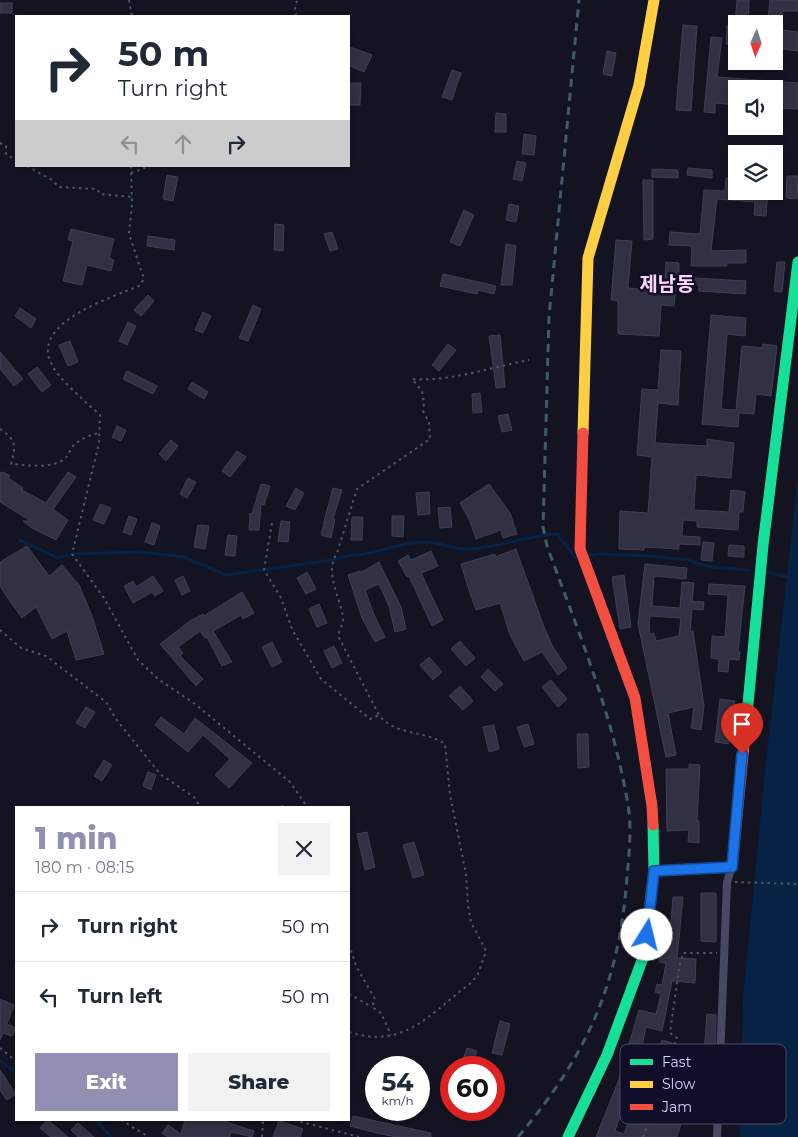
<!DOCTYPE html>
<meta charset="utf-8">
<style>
:root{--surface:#fff;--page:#f2f2f3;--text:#1f2937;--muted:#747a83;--line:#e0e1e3;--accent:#9190b2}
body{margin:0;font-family:Montserrat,"Noto Sans KR",sans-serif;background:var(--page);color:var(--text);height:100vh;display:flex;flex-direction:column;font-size:19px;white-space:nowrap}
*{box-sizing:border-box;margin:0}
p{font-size:16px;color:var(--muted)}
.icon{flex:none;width:28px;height:28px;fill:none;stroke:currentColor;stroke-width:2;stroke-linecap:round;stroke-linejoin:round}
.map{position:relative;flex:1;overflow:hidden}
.details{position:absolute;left:15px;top:806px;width:335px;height:315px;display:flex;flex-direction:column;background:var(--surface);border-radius:0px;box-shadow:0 2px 8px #0003}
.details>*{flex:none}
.top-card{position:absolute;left:15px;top:15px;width:335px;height:152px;border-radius:0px;box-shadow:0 2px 8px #0003;background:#fff;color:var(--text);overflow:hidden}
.needle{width:32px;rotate:183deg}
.buttons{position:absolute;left:728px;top:15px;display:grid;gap:10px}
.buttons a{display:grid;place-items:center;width:55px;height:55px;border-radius:0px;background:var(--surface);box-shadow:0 2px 8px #0003;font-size:25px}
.speed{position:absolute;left:365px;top:1056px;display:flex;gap:10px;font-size:25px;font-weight:700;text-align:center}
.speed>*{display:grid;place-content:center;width:65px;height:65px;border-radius:50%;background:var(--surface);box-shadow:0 2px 8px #0003;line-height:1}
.speed small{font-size:12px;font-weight:400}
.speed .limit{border:8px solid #d22;background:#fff;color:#111}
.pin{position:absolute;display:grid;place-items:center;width:42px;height:42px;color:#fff;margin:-51px -21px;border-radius:50% 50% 50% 0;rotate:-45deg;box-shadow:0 0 5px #0007}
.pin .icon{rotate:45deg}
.me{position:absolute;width:55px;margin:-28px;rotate:9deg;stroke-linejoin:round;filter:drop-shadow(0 0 4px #0008)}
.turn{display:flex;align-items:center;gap:18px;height:105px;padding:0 20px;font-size:22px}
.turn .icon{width:65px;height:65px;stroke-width:2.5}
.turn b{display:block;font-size:35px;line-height:42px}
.lanes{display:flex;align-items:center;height:48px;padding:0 20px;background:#0003;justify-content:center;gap:25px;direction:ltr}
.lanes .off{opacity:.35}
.round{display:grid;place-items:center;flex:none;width:52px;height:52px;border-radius:0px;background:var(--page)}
.summary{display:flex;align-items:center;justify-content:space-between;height:85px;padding:0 20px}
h1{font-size:30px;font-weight:800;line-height:38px;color:var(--accent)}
.primary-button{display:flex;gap:10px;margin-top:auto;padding:10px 20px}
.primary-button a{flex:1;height:58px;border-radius:0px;background:var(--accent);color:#fff;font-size:20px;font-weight:800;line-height:58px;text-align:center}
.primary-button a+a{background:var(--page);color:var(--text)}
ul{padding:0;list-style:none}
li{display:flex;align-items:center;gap:15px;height:70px;padding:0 20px;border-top:1px solid var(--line)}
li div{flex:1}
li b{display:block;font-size:19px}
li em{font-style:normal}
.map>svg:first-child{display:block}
</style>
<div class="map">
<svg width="798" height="1137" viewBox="0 0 798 1137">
<rect width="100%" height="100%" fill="#141322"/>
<path fill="#062345" d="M798,477V1137H740L743,997L766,761Z"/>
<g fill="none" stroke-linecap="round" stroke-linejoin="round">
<g stroke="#062345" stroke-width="3">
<path d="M20,540L58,558L72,554L141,552L168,555L184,557L226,575L332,560C344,556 353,555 365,554C385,550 404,542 425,542C440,542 454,550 470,549C499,547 527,536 557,534L575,557H578"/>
<path d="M584,556L601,554L650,556L688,560L711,567L748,570"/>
<path d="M765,572L789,577"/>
<path d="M0,1061L16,1073"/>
<path d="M96,1120L111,1137"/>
</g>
</g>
<g fill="#323144" stroke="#3f3e56" fill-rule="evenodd">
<path d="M737,0H749L748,24L735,23Z"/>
<path d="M770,0H798V11H782L781,30L798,32V51L774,48V20L768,19Z"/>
<rect x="0" y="3" width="12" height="10"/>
<path d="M683,25L697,26L691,111L676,110Z"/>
<path d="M727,25L736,26V45L726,44Z"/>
<path d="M711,37L722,38L717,77L798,83V109L774,108V89H736V105L715,103V113L704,112Z"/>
<path d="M350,47L372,55L364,72L350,66Z"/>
<path d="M607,51L616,53L612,76L603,74Z"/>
<path d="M452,70L461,73L452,100L442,97Z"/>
<path d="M350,83H361L360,105H350Z"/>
<path d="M496,113L506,114V132H495Z"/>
<path d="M524,134L536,136L534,155L522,154Z"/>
<path d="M517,161L526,163L522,181L513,179Z"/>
<path d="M688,168L712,170V178L687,175Z"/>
<path d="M652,169L678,170V178L652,177Z"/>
<path d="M167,175L178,177L173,201L163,199Z"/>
<path d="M787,176H798L797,199L786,198Z"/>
<path d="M726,178H736V191H768L766,216L754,215L755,202L717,199L711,251L746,250V263H727V266H691L692,246L669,245L670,232L700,234L704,190L725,191Z"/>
<path d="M643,180H653V239L644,240Z"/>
<path d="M509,204L519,206L516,222L506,220Z"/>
<path d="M464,210L474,215L460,246L450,242Z"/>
<path d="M275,224L284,225L283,251L274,250Z"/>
<path d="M71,229L114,239L109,258L114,260L111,271L87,265L82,285L63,281L73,241L68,240Z"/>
<path d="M332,232L338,249L330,251L324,234Z"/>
<path d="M148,236L175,240L174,250L147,246Z"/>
<path d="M616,240L632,241L628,288L664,291L666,262L679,263V277L746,281L745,294L699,291V285L676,283L674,306L661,305L659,336L618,334V301L611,300Z"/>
<path d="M506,244L516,246L512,285H501Z"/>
<path d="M777,262H785L782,292L774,291Z"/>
<path d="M443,274L496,286L494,294L478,290L477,294L440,286Z"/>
<path d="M148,295L154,301L141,316L134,310Z"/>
<path d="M253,305L261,309L248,341L239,338Z"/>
<path d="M20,308L36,319L31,328L15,316Z"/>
<path d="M203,312L211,316L203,333L195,330Z"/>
<path d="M711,315L746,318L745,336L727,334L721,409L736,410L742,346L763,348V344L777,346L771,396L756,394L754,414L739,413L738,427L702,424Z"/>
<path d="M128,322L136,326L127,345L119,341Z"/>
<path d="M500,335L505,387L496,388L489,336Z"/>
<path d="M70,341L78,362L68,366L59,345Z"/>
<path d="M448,344L456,350L439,371L432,365Z"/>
<path d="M661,350L681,351L678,405L658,403L655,443L707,446V439L734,443L731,478L696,475L694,508L695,510L729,512L731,490L745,492L743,512H739L738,530L697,527V521L683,520L682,536L700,537V545L679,544V549L644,547V550L619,549L620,511L648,513L652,457L637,455L642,389L658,390Z"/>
<path d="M0,352L23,379L14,386L0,369Z"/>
<path d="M37,367L51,385L42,392L28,374Z"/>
<path d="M127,371L157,386L153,394L123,379Z"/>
<path d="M192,382L208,392L204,399L188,389Z"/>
<path d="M480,393L482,412L473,413L472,394Z"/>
<path d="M508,414L512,430L502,432L498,416Z"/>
<path d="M117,426L126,430L121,441L112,437Z"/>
<path d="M171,440L178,446L166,461L159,454Z"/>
<path d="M237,451L246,457L230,477L222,471Z"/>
<path d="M3,472L10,476L8,478L23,488L22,490L46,503L68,472L76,477L53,509L68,520L56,540L32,528L23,521H31L0,502V473Z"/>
<path d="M188,478L196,482L187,498L180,494Z"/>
<path d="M261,484L270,486L264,505L261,504L259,530H249L250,513L252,514Z"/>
<path d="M489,484L510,513L517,534L503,538L501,530L476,539L470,521L460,503Z"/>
<path d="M296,488L304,493L295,510L286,506Z"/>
<path d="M333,488L342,490L333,519H335L331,538L321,535L323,527H326L323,525Z"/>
<path d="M429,492L430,514L418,515L416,493Z"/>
<path d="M100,504L111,508L104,524L93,520Z"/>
<path d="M450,507L452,527L440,528L438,508Z"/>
<path d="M129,516L137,519L131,535L123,532Z"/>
<path d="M392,516H404L403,537L392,536Z"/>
<path d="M352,517H363L362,540H351Z"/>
<path d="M281,521L290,522L288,542L278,541Z"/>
<path d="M152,523L160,526L154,545L145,542Z"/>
<path d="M198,525L209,526L205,549L194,547Z"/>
<path d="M228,535L237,536L235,556L225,555Z"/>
<path d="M703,542L714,543L712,561L701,560Z"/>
<path d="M729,545L744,546V557L728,556Z"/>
<path d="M27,546L49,576L62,565L79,585L92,616L104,654L76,660L67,631L52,639L36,607L22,618L7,597L0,586V562Z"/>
<path d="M516,549L544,627L553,647L567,668L558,675L542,652L524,661L510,635L500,603L476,610L467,584L461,564L495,554V557Z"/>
<path d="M431,551L438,566L421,573L443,620L432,626L409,576L407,577L398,561L408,555L411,560Z"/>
<path d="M379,562L401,607L406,629L395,632L389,606L379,584L365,590L374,615L385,637L375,642L362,618L348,575L360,571V573Z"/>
<path d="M645,564L687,568L686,579L654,576L652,606L680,608L682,582L694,583L692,601L704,602L703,610L692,609L690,631H693L704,706L701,730L691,728L694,707L668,713L676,755L666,757L638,624ZM650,616L681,618L679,636L656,641L654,633L649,634Z"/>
<path d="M307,572L316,589L306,594L297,578Z"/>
<path d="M624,575L631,627L620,629L612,577Z"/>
<path d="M153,576L163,591L155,596L152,592L133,603L124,586L133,581L136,587Z"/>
<path d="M183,576L190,591L182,595L175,580Z"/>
<path d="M709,584L745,586L738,652H740L739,660L729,659L728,672L718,671L719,659L711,658L712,636L725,637L728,595L708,594Z"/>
<path d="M242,592L254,613L243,619L241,615L213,631L232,662L222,666L207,637L205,638L200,631L178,647L183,653L180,656L203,679L196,686L160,644L190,621L203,614L204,616Z"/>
<path d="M319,604L327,623L317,627L309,609Z"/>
<path d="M460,641L475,658L466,666L451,649Z"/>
<path d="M272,642L282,662L272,667L262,647Z"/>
<path d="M334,646L342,663L332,668L324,651Z"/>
<path d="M429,657L442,672L433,680L420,665Z"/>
<path d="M488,669L503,684L495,691L481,677Z"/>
<path d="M551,680L567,699L558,707L542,687Z"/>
<path d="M460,686L473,701L463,710L449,696Z"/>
<path d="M720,699L735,701L729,744L715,742Z"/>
<path d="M86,707L95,712L85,728L76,723Z"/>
<path d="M161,717L184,734L195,718L252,763L229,788L215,775L230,759L203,735L188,752L155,725Z"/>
<path d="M528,724L534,744L524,747L517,727Z"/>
<path d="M494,725L499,749L489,752L483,727Z"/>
<path d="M577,734H588L589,767L578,768Z"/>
<path d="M104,760L112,765L102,781L94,776Z"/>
<path d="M689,764L700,765L697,821H699V843L688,842L689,830L667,831L666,769H689Z"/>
<path d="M148,772L156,775L151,790L143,786Z"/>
<path d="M367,832L375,867L365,870L357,834Z"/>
<path d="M414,842L424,875L413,878L403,845Z"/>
<path d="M701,893H716V942L701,941Z"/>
<path d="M673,897H683L677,958L696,959L695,983L672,981L662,1031L646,1027L641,1051L615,1131L624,1134L662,1040L689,1048L674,1088L675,1092L689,1097L677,1137H596L618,1082L639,1010L656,1014L661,994L655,992L657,984L662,985L666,963L659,962L660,953L666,954L669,947Z"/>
<path d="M0,999L14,1005L7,1024L16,1028L12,1036L3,1033L0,1040Z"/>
<path d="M707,1014L716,1015L715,1055L704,1054Z"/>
<path d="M500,1021L510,1024L502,1055L492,1053Z"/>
<path d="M467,1048L477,1051L471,1068H460Z"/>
<path d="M0,1070L16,1094L7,1100L0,1090Z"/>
<path d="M353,1116L431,1133V1137H396L377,1133L350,1126Z"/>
<path d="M48,1120L68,1137H51L40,1128Z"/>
<path d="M185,1120H220L254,1131L252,1137L231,1132L230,1137H168L162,1133L168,1125L181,1134Z"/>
<path d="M279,1121L303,1129L300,1137H273Z"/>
<path d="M78,1123L94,1137H78L71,1130Z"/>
</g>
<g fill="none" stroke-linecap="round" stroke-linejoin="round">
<g stroke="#465a69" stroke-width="2" stroke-dasharray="2.5 4" stroke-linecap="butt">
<path d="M129,0L132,16"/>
<path d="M296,16L295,9L297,0"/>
<path d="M0,143L6,146V154L16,160"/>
<path d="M27,166L52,180L59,187L97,189L100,194L132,197"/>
<path d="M131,166L132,204L129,234L144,279L139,286C113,297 31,322 51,363C58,379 87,403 100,415L99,443L72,554L104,598L138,660L158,679L195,704L290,782L308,808"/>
<path d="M131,173L150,166"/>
<path d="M0,429C17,441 16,445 11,464C28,465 48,469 63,460C68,457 69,452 72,447C79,440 90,434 100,433"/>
<path d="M272,523L264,570L281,598L292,629L321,679L370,719L379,715"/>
<path d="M0,630L21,648L46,656L106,702L116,719L160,774L194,797L201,808"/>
<path d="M275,808L281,806L289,808"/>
<path d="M735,882L798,884"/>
<path d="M349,944L356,966L375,999L372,1007L381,1013L391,1035"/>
<path d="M349,994L372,1007"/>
<path d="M349,1032C405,1050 430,1013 471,983L478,974L486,951L471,922L468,906L466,874L450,795L445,744C425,730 395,736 379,715L338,636C339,631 344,623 343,617C340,596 324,573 337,553L357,489L430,439L429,422L423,411L424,403L422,391L412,379C451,382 491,367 529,360"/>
<path d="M0,1048L16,1061"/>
<path d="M121,1120L149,1137"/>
<path d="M294,1120L359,1137"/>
<path d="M262,1137L263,1120"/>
<path d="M643,1137L677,1038L670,1033L679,968L683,953H717"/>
</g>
<path stroke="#474963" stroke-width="8" d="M717,1137L727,882L732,867"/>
<g stroke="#16e098" stroke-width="11">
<path d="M746,725L763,545L798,262"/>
<path d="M568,1137L607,1055L644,955L654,871L653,825"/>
</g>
<path stroke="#ffcf43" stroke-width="11" d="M583,433L588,258L639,85L654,0"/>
<g stroke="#f24e42" stroke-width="11">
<path d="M583,433L580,549L635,698L652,806L653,825"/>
<path d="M654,871L732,867L746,725"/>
</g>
<path stroke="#405a6b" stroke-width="3" stroke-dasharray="8 6" stroke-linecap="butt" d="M518,1137C587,1055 619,985 627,877C629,854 632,828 628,805C613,715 578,631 547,546L543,527L549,317L579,0"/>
</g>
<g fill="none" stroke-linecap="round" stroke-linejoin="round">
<defs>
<path id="route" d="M647,935L654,871L732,867L742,754"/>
</defs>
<use href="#route" stroke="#114b97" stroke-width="12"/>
<use href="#route" stroke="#1a73e8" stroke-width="9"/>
</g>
<g text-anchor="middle" stroke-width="5" stroke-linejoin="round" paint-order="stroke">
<g font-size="20" font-weight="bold" fill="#ffd6f4" stroke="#0f0d28">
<text x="667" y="291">제남동</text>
</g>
</g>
<rect x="620" y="1044" width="166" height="80" rx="8" fill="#0f0d28" stroke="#4a4968" stroke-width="1"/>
<rect x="630" y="1059" width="23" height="6" fill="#16e098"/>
<rect x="630" y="1081" width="23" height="7" fill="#ffcf43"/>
<rect x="630" y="1104" width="23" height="6" fill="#f24e42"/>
<g font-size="14" fill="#d4d4ff">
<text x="662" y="1067">Fast</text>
<text x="662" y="1089">Slow</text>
<text x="662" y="1112">Jam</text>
</g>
</svg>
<div class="buttons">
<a><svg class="needle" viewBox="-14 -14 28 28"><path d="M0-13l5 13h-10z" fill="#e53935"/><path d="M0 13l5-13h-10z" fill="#747a83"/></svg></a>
<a><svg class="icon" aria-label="sound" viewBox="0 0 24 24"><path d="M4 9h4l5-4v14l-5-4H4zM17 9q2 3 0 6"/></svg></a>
<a><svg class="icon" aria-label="layers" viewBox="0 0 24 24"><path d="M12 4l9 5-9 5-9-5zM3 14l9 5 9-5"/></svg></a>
</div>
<div class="speed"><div>54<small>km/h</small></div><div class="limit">60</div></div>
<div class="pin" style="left:742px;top:754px;background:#d93025"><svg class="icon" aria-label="arrive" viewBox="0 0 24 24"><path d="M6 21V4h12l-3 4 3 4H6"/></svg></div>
<svg class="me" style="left:647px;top:935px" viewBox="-20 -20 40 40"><circle r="19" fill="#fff"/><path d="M0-13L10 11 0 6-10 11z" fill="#1a73e8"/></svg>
<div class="top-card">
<div class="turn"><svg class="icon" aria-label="right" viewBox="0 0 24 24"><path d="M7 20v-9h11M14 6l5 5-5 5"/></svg><div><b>50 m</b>Turn right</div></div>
<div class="lanes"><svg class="icon off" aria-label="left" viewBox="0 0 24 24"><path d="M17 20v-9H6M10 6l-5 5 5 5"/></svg><svg class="icon off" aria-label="ahead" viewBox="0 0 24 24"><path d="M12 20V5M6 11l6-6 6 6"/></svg><svg class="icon" aria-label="right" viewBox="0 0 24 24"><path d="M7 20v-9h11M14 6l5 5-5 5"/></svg></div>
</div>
<section class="details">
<div class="summary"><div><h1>1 min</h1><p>180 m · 08:15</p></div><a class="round"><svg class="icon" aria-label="close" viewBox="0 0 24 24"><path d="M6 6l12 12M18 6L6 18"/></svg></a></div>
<ul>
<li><svg class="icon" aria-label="right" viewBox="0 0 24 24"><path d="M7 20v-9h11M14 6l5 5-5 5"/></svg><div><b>Turn right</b></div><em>50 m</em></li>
<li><svg class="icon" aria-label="left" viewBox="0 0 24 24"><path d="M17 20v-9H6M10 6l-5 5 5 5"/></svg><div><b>Turn left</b></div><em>50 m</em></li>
</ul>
<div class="primary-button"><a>Exit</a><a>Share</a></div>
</section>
</div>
